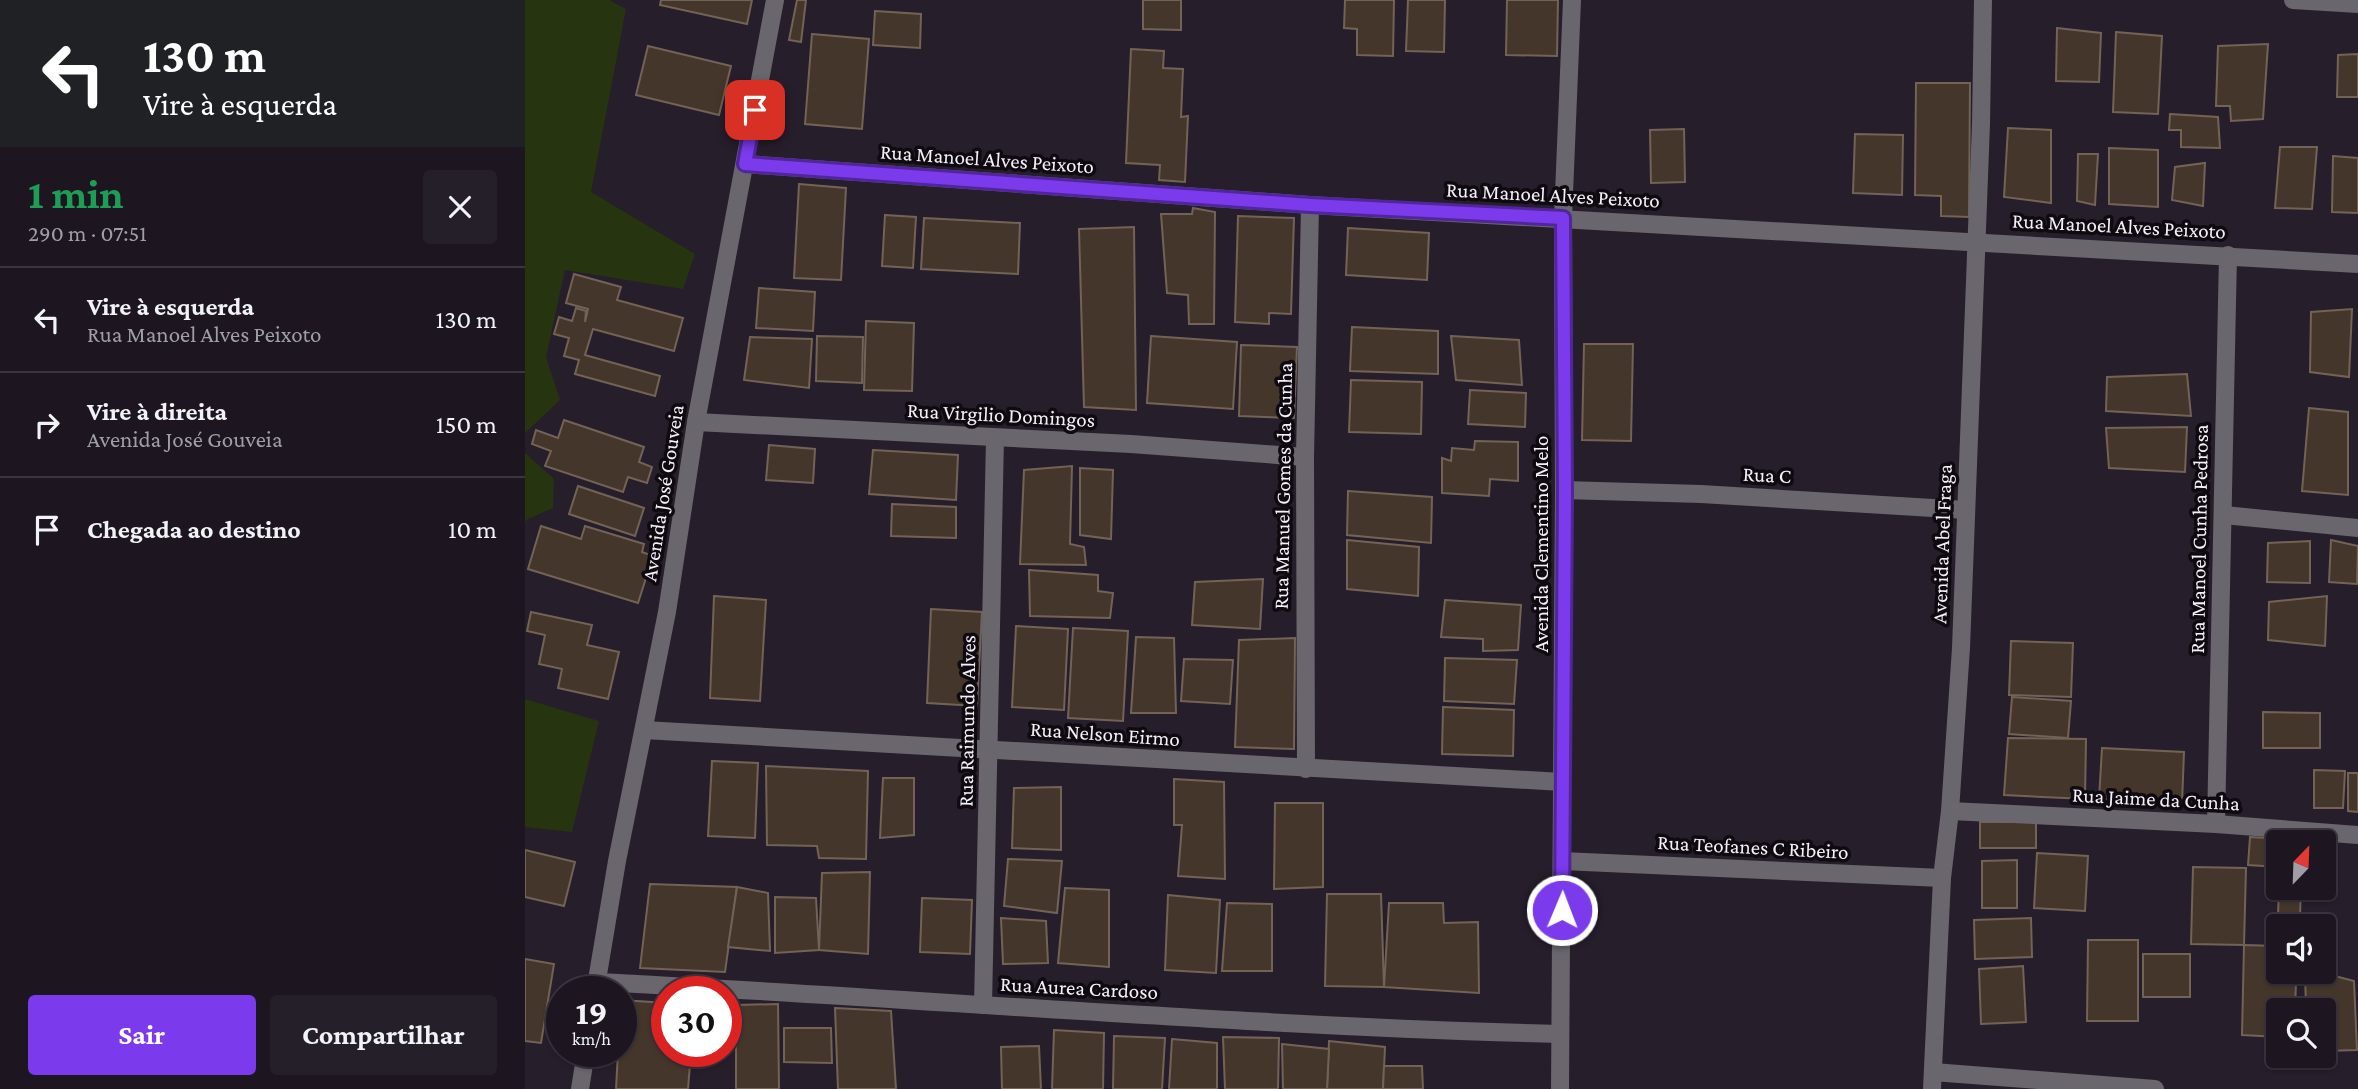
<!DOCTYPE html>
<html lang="pt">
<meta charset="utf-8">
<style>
:root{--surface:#1d1621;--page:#251f2a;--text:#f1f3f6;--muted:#a09fa5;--line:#3b353f;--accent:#7c3aed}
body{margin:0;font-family:"Crimson Pro",serif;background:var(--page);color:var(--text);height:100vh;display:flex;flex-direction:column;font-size:26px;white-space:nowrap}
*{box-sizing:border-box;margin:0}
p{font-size:23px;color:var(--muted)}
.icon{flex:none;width:38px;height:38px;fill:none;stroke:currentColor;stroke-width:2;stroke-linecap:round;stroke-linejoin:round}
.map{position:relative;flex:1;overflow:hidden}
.side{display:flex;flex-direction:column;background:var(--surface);width:525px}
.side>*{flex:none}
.hud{background:#202124;color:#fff;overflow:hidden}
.needle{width:46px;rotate:23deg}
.controls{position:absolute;left:1741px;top:830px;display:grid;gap:14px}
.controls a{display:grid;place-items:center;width:70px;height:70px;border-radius:7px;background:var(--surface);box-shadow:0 2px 5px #0004,0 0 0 2px var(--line);font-size:35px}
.speed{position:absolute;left:21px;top:976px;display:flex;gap:14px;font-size:35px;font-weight:700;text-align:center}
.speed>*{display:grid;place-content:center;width:91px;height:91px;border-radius:50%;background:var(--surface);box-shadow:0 2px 5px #0004,0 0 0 2px var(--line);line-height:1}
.speed small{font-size:18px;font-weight:400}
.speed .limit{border:10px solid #d22;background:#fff;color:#111}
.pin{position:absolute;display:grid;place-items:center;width:60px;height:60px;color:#fff;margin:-30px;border-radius:14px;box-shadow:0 4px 10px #0006}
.me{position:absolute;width:77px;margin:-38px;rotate:1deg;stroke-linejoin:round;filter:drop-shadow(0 0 5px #0008)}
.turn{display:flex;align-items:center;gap:24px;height:147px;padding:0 28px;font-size:32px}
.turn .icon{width:91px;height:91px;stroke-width:2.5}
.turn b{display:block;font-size:49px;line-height:60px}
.round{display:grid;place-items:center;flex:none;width:74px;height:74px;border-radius:7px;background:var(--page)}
.summary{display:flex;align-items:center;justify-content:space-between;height:119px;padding:0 28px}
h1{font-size:42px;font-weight:700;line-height:52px;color:#1e9e55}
.primary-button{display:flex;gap:14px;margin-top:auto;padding:14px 28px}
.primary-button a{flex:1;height:80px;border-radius:7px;background:var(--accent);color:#fff;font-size:28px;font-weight:700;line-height:80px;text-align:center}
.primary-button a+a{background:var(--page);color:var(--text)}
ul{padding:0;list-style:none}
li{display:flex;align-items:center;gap:21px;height:105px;padding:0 28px;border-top:2px solid var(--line)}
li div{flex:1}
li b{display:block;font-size:26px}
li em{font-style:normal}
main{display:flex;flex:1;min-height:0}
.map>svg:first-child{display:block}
</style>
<main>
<section class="side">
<div class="hud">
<div class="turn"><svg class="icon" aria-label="left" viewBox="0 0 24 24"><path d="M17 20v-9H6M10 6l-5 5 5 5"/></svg><div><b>130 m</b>Vire à esquerda</div></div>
</div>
<div class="summary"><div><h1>1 min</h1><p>290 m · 07:51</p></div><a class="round"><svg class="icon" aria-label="close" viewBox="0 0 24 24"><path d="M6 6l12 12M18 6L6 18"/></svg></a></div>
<ul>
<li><svg class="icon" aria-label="left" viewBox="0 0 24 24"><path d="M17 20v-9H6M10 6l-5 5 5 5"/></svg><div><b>Vire à esquerda</b><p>Rua Manoel Alves Peixoto</p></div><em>130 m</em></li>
<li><svg class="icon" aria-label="right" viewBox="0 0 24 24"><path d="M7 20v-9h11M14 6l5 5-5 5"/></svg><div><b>Vire à direita</b><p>Avenida José Gouveia</p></div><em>150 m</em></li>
<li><svg class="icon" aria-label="arrive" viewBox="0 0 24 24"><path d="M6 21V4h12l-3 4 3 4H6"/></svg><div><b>Chegada ao destino</b></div><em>10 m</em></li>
</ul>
<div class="primary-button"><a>Sair</a><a>Compartilhar</a></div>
</section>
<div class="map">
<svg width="1833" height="1089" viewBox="0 0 1833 1089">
<rect width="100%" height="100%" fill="#271e2c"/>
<g fill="#26340f">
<path d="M0,0H84L101,9L66,192L170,254L158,289L40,270L21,357L35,400L0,433Z"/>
<path d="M0,453L29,479L28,508L1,520L0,525Z"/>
<path d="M0,699L74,721L47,832L0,827Z"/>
</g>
<g fill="#45362b" stroke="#736256" stroke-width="2">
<path d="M136,0H227L222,24L135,5Z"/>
<path d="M272,0H281L276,42L264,40Z"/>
<path d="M618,0H656V30L618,29Z"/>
<path d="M820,0H869L868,56L832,55V29L819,28Z"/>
<path d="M883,0H920L919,52L881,51Z"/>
<path d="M982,0H1033L1032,56L981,55Z"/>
<path d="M350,11L396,14L395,48L348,45Z"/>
<path d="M1532,28L1576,33L1574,82L1531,81Z"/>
<path d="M1591,32L1637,36L1633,114L1588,112Z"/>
<path d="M287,34L344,39L337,129L280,124Z"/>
<path d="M1743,44L1738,119L1706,121L1705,106H1691L1693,46Z"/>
<path d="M123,46L206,66L194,115L111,95Z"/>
<path d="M606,49L639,51L638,68L658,69L656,117L663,116L660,182L634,180L635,165L601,163Z"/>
<path d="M1833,54V97H1812L1813,55Z"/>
<path d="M1391,83H1445L1444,217L1416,216V196L1390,195Z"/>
<path d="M1645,114L1693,117L1695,148L1656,147V130H1644Z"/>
<path d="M1483,128L1526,130V203L1479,197Z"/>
<path d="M1159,129L1160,182L1126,183L1125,130Z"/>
<path d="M1330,134L1378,135L1377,195L1328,193Z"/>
<path d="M1755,147H1792L1787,209L1750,208Z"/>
<path d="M1584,148L1633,150V207L1584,204Z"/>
<path d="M1553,154H1573L1570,205L1552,201Z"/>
<path d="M1808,156L1833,158V213L1807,212Z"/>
<path d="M1680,163L1678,206L1647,200L1650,167Z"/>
<path d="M274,184L321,188L316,280L269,278Z"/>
<path d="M668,208L690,212L689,324H664L663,295L642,293L636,214H667Z"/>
<path d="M360,215L391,217L388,268L357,266Z"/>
<path d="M713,216L769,218L766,314L744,313V324L710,322Z"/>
<path d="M399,218L495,223L493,274L396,269Z"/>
<path d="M609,227L611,410L559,407L554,229Z"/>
<path d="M823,228L904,233L902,280L821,275Z"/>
<path d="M49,274L96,287L92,300L158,318L149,351L68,329L60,355L135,376L130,396L50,374L54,360L39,356L44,338L29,334L34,317L47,321L51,308L61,311L60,322L63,309L41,303Z"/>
<path d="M234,288L290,292L288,331L231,328Z"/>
<path d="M1827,309L1824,377L1785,372L1786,312Z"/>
<path d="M341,321L389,323L387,391L339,390Z"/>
<path d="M827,327L913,331V374L825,371Z"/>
<path d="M292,336L338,337L337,383L291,381Z"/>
<path d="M626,336L712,342L708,409L622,403Z"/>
<path d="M926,336L994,340L997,385L931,380Z"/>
<path d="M225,337L287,339L284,388L219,380Z"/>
<path d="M1059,344H1108L1106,441L1057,440Z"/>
<path d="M716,345L772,347L769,418L714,416Z"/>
<path d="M1662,374L1666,416L1581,411L1582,377Z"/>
<path d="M826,380L897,382L896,434L824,432Z"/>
<path d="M945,390L1001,393L1000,427L943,424Z"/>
<path d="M1784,408L1823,412V495L1777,491Z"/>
<path d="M39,420L119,447L114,462L127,467L122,483L103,477L98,492L20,466L26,451L7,444L11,430L33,438Z"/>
<path d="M1662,427L1660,472L1584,468L1581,428Z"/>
<path d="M950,441L993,442V481L965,479L964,496L917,493V458L926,461L927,448L949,450Z"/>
<path d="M244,445L290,449L288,483L241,480Z"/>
<path d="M348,450L433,455L431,500L344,494Z"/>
<path d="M547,466L545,544L559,547L561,565L495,564L499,470Z"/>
<path d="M555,468L588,470L586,539L555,535Z"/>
<path d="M53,486L119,508L110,536L44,514Z"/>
<path d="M823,491L907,497L906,543L822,535Z"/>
<path d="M367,504L431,507V538L366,536Z"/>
<path d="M16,526L56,539L60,526L119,544L117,552L128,556L113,603L3,569Z"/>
<path d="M822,540L894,547L893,596L822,589Z"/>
<path d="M1806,540L1833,546L1832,584L1804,582Z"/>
<path d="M1785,541V583L1742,582L1743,543Z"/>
<path d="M504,570L573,575V591L588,593L585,618L505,616Z"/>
<path d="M738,579L735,629L667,625L670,582Z"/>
<path d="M189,596L241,600L235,701L185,698Z"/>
<path d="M1802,596L1800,646L1743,640L1744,602Z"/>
<path d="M920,600L996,605L993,650L958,651V639L916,637Z"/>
<path d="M406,609L457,612L452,706L402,703Z"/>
<path d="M6,612L67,625L62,645L94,652L83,699L33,688L37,669L14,664L20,635L2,631Z"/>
<path d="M491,626L543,629L539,710L487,707Z"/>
<path d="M548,628L603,631L598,721L543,718Z"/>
<path d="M611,637L649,638L651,713H606Z"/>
<path d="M770,638L769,749L710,747L714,640Z"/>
<path d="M1486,641L1548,643L1546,697L1484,695Z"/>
<path d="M920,658L992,660L989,704L919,701Z"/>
<path d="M659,659L708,660L705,704L656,701Z"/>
<path d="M1487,697L1546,701L1543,738L1484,734Z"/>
<path d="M918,707L989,710L988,756L917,754Z"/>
<path d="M1738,712L1795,713V748H1738Z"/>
<path d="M1483,738L1561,739L1560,799L1479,795Z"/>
<path d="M1577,748L1659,752L1657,804L1574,799Z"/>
<path d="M187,761L233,763L230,838L183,836Z"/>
<path d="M241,766L343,771L341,859L294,858L292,846L242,845Z"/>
<path d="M1789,770L1820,771L1818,808H1789Z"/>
<path d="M1823,773H1833V812L1823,811Z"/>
<path d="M358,778H389V835L355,838Z"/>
<path d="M649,779L699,782L700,879L653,876L657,825H649Z"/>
<path d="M536,787V850L487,848L489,788Z"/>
<path d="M750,803H798V887L749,889Z"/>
<rect x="1455" y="822" width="56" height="26"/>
<path d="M1725,837L1778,840V842H1754V867L1723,865Z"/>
<path d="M0,850L50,862L39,906L0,897Z"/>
<path d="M1512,853L1563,856L1560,911L1509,908Z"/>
<path d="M483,859L537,861L532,913L479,906Z"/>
<path d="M1492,860V908H1457V861Z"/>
<path d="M1668,867L1721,868L1719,945L1666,944Z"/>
<path d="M345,872L343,954L294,950L297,873Z"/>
<path d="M125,884L212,887L200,972L115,968Z"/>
<path d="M212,887L243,893L245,951L203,947Z"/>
<path d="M1754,887H1776L1775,917L1753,916Z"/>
<path d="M540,888L584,890V967L533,963Z"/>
<path d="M802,894H856L859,987L800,986Z"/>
<path d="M643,895L695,900L691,973L640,970Z"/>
<path d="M250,897L291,898L294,950L250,953Z"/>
<path d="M397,898L447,900L445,954L395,952Z"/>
<path d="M702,903L747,904V971H697Z"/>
<path d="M864,903H918L919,923L953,922L954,993L859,987Z"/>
<path d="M476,918L521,921L523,963L478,964Z"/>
<path d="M1506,918L1507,957L1450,959L1449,920Z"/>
<path d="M1563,940H1613V1021H1562Z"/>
<path d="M1719,945L1752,946L1751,982H1771L1770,1010H1754V1037L1717,1035Z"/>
<rect x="1618" y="954" width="47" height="43"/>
<path d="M0,959L29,964L16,1043L0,1041Z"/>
<path d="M1498,966L1501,1022L1456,1024L1454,969Z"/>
<path d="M1780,971H1791L1829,981L1832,1050L1799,1051V1010H1781Z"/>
<path d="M96,1000L142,1003V1052H166L163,1089H91L93,1052H96Z"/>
<path d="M253,1004L254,1089H211V1005Z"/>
<path d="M310,1008L366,1011L371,1089H313Z"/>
<path d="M259,1028H306L307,1063L259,1062Z"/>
<path d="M529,1030L579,1033L578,1089H527Z"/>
<path d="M589,1036L640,1038L637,1089H588Z"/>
<path d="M698,1037L754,1038L753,1089H700Z"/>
<path d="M647,1039L692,1043V1089H644Z"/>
<path d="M804,1041L860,1047L858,1089H802Z"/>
<path d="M757,1044L804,1049L802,1089H758Z"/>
<path d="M514,1046L516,1089H477L476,1047Z"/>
<path d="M859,1066H897L898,1089H858Z"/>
</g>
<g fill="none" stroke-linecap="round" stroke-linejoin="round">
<g stroke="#69666e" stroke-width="18">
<path d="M1768,0L1833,4"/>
<path d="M220,164L785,205L1833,264"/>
<path d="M171,422L606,444L780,457"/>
<path d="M1039,490L1176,494L1441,510"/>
<path d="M1699,515L1833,528"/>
<path d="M119,730L1037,782"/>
<path d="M781,769L780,457L785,205"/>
<path d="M1425,811L1691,824L1833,835"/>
<path d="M1691,824L1703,255"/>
<path d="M1037,861L1417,878"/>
<path d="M72,982C393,998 713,1026 1035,1034"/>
<path d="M70,992L92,861L142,612L171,422L250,0"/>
<path d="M458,1005L470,438"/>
<path d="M1408,1072L1630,1089"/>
<path d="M55,1089L61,1052"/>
<path d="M1035,1089L1039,490L1038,218L1047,0"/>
<path d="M1407,1089L1417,878L1425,811L1436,648L1456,124L1458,0"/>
</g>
</g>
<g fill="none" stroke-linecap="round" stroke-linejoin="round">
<defs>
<path id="route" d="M230,110L220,164L785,205L1038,218L1040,490L1037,910"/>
</defs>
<use href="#route" stroke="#51269a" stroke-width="18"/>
<use href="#route" stroke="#7c3aed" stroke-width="12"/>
</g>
<g text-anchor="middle" stroke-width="7" stroke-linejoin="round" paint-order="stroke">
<g font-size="21" fill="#f5eff9" stroke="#0e0a10">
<text transform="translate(462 159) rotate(4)" y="7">Rua Manoel Alves Peixoto</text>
<text transform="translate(1028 195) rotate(3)" y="7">Rua Manoel Alves Peixoto</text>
<text transform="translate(1594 226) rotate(3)" y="7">Rua Manoel Alves Peixoto</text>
<text transform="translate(476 415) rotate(3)" y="7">Rua Virgilio Domingos</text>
<text transform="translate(1242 475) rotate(3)" y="7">Rua C</text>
<text transform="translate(758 486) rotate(-89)" y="7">Rua Manuel Gomes da Cunha</text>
<text transform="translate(138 493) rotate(-81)" y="7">Avenida José Gouveia</text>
<text transform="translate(1674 539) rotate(-89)" y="7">Rua Manoel Cunha Pedrosa</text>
<text transform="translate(1016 544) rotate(-90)" y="7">Avenida Clementino Melo</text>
<text transform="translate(1417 544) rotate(-88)" y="7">Avenida Abel Fraga</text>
<text transform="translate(442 721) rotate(-89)" y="7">Rua Raimundo Alves</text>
<text transform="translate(580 734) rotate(4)" y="7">Rua Nelson Eirmo</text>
<text transform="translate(1631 799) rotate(3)" y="7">Rua Jaime da Cunha</text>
<text transform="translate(1228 847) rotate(3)" y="7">Rua Teofanes C Ribeiro</text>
<text transform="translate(554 988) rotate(3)" y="7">Rua Aurea Cardoso</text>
</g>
</g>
</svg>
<div class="controls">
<a><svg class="needle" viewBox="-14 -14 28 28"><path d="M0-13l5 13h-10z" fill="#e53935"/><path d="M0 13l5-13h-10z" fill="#a09fa5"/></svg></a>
<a><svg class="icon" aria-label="sound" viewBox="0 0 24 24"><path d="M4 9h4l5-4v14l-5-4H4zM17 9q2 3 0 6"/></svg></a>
<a><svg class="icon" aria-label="search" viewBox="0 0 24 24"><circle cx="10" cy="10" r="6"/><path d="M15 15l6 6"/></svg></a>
</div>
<div class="speed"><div>19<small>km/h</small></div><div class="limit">30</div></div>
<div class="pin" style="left:230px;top:110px;background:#d93025"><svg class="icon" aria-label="arrive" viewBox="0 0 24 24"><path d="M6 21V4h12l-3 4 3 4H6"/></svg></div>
<svg class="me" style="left:1037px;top:910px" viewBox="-20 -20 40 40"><circle r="17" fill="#7c3aed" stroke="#fff" stroke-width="3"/><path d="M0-11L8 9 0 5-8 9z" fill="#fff"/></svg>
</div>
</main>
